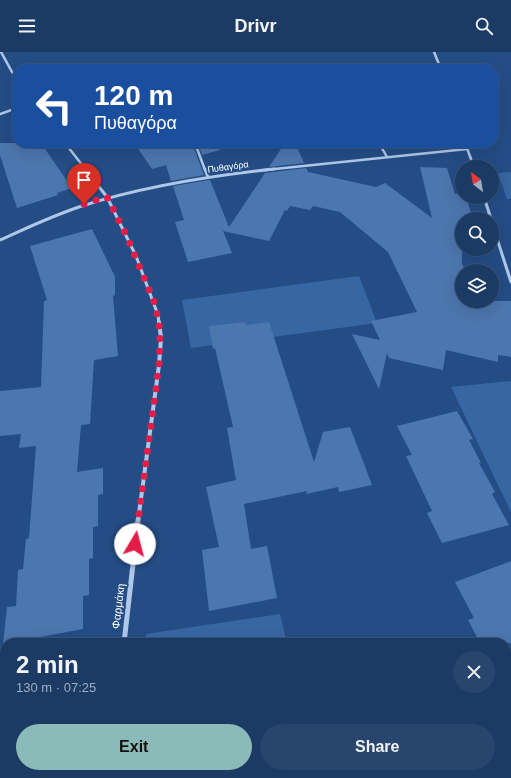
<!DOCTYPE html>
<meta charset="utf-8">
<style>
:root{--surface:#1b3a64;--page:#28456d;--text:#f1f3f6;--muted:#a0adbf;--line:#395478;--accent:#8bbbb9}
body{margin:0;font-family:Arial,sans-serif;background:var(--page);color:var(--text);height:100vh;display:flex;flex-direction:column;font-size:15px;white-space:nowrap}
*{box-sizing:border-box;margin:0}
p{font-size:13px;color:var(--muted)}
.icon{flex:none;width:22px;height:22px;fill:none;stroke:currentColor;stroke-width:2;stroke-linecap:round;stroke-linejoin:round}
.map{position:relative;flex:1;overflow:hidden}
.side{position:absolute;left:0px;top:586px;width:511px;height:140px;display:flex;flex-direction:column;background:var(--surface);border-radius:16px 16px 0 0;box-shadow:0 4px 16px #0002,0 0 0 1px var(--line)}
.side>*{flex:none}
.guide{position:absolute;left:12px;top:12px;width:487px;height:84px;border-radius:16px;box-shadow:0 4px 16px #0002,0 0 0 1px var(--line);background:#1a4fa0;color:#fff;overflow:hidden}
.needle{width:26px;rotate:329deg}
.controls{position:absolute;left:455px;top:108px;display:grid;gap:8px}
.controls a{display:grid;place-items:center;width:44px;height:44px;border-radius:50%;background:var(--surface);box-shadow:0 4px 16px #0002,0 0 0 1px var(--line);font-size:20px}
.pin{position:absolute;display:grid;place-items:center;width:34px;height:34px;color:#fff;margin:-41px -17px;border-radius:50% 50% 50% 0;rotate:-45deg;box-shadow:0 0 4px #0007}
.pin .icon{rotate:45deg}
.me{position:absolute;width:44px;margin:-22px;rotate:8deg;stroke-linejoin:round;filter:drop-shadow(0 0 3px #0008)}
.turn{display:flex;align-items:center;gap:14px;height:84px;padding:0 16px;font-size:18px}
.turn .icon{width:52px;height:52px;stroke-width:2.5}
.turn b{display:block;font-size:28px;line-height:34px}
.round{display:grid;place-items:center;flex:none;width:42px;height:42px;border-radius:21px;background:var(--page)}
.overview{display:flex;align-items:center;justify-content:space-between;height:68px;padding:0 16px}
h1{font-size:24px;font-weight:700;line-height:30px}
.button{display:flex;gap:8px;margin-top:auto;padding:8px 16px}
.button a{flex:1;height:46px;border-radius:24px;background:var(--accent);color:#111;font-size:16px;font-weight:700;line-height:46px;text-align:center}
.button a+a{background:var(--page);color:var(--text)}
header{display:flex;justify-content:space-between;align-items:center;height:52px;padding:0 16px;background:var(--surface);font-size:18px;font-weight:700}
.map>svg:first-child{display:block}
</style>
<header><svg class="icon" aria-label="menu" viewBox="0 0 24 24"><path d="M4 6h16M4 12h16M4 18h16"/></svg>Drivr<svg class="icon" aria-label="search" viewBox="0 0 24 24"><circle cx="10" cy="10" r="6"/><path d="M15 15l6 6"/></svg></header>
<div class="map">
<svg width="511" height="726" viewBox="0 0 511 726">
<rect width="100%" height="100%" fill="#244d86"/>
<g fill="#3866a3">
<path d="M511,120V147H507L498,121Z"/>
<path d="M359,224L377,271L191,296L182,248Z"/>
<path d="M511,329V460L451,335Z"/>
<path d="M280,562L287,591H145L146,582Z"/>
<path d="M5,621V721H76L75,726H0V622Z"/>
<path d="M128,721H316L317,726H127Z"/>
</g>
<g fill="#4c76ae">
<path d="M0,91H41L72,136L57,141L58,143L17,156L0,103Z"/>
<path d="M134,91H192L204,123L171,129L166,113L152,117Z"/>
<path d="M198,91H219L220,98L202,103Z"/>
<path d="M285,91H295L304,111L269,115Z"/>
<path d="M420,115L447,116L455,142H462V145H466L473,167H462V212L466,219H462V249H511V305L498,303V310L446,298L443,318L389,306L387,301L379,337L352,282L380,288L371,269L417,260L388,200L340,160L313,154L310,158L290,154L287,159L285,158L269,189L223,179L232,201L188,210L175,170L184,168L173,134L210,128L229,175L265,121L306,116L308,120L376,135L385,131L432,166Z"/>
<path d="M92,177L115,225V243L113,244L118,304L94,308L90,372L81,373L77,420L103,416V442L98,443V474L93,475V506L89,507V543L83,544V577L3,592L7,555L16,554L18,518L23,517L26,487L29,486L36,394L19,396L21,382L0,384V339L41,335L44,249L47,248L30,194Z"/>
<path d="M245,270L246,273L269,270L314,410L323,380L350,375L372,433L339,440L338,435L306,442L307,439L244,452L251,497L267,494L277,546L209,559L202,498L219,495L206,435L236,428L227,376L233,375L215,296L213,297L209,274Z"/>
<path d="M457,359L473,387L469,388L481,411H479L495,440L492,442L509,473L442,491L427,461L432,459L406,404L412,403L397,374Z"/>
<path d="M511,509V591H480L468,568L474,566L455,530Z"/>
</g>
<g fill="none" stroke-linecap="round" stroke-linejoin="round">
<g stroke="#afc7e9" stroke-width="2.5">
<path d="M1,0L17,29"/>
<path d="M434,0L441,17"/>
<path d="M0,62L17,56"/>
<path d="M65,91L86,118"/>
<path d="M195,91L205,118"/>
<path d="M379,91L387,105"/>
<path d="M465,91L474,115"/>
<path d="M265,118L467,97"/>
</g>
<g stroke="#afc7e9" stroke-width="3">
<path d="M85,117L107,145L136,204L158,263L159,271"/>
<path d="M205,117L208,125"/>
<path d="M484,145L491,167"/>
<path d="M492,171L511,230"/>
<path d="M0,188C27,176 54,163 82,154C144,134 209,124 274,117"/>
</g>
<path stroke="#afc7e9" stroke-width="4" d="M138,469L159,313L161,286L159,270"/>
<g stroke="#afc7e9" stroke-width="5">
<path d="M124,591L138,468"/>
<path d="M106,721V726"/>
</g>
</g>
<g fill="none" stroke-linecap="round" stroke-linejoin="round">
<path stroke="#e11d48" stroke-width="7" stroke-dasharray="0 12.6" d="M84,152L107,145L127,185L155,252L159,272L160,286L159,313L135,492"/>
</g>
<g text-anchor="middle" stroke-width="3.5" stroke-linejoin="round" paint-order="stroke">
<g font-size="9" fill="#fff" stroke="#244d86">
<text transform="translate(228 115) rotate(-8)" y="3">Πυθαγόρα</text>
</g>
<g font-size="11" fill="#fff" stroke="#244d86">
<text transform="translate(118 554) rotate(-83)" y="4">Φαρμάκη</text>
</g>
</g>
</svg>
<div class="controls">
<a><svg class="needle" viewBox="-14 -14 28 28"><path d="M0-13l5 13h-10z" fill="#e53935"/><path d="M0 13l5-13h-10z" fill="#a0adbf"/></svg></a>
<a><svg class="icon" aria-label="search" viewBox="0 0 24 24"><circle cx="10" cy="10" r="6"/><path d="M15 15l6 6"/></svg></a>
<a><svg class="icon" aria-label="layers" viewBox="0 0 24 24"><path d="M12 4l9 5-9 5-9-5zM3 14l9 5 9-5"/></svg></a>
</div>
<div class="pin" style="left:84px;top:152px;background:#d93025"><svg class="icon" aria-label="arrive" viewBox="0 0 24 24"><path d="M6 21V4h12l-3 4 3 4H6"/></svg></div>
<svg class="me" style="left:135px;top:492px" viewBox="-20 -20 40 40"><circle r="19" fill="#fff"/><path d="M0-13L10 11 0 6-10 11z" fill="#e11d48"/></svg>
<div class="guide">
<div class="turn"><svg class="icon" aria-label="left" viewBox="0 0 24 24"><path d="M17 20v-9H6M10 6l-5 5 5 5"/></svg><div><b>120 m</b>Πυθαγόρα</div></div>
</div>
<section class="side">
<div class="overview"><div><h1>2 min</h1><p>130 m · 07:25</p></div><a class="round"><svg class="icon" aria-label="close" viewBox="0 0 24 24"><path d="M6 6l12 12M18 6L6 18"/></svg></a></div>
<div class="button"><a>Exit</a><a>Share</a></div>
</section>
</div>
